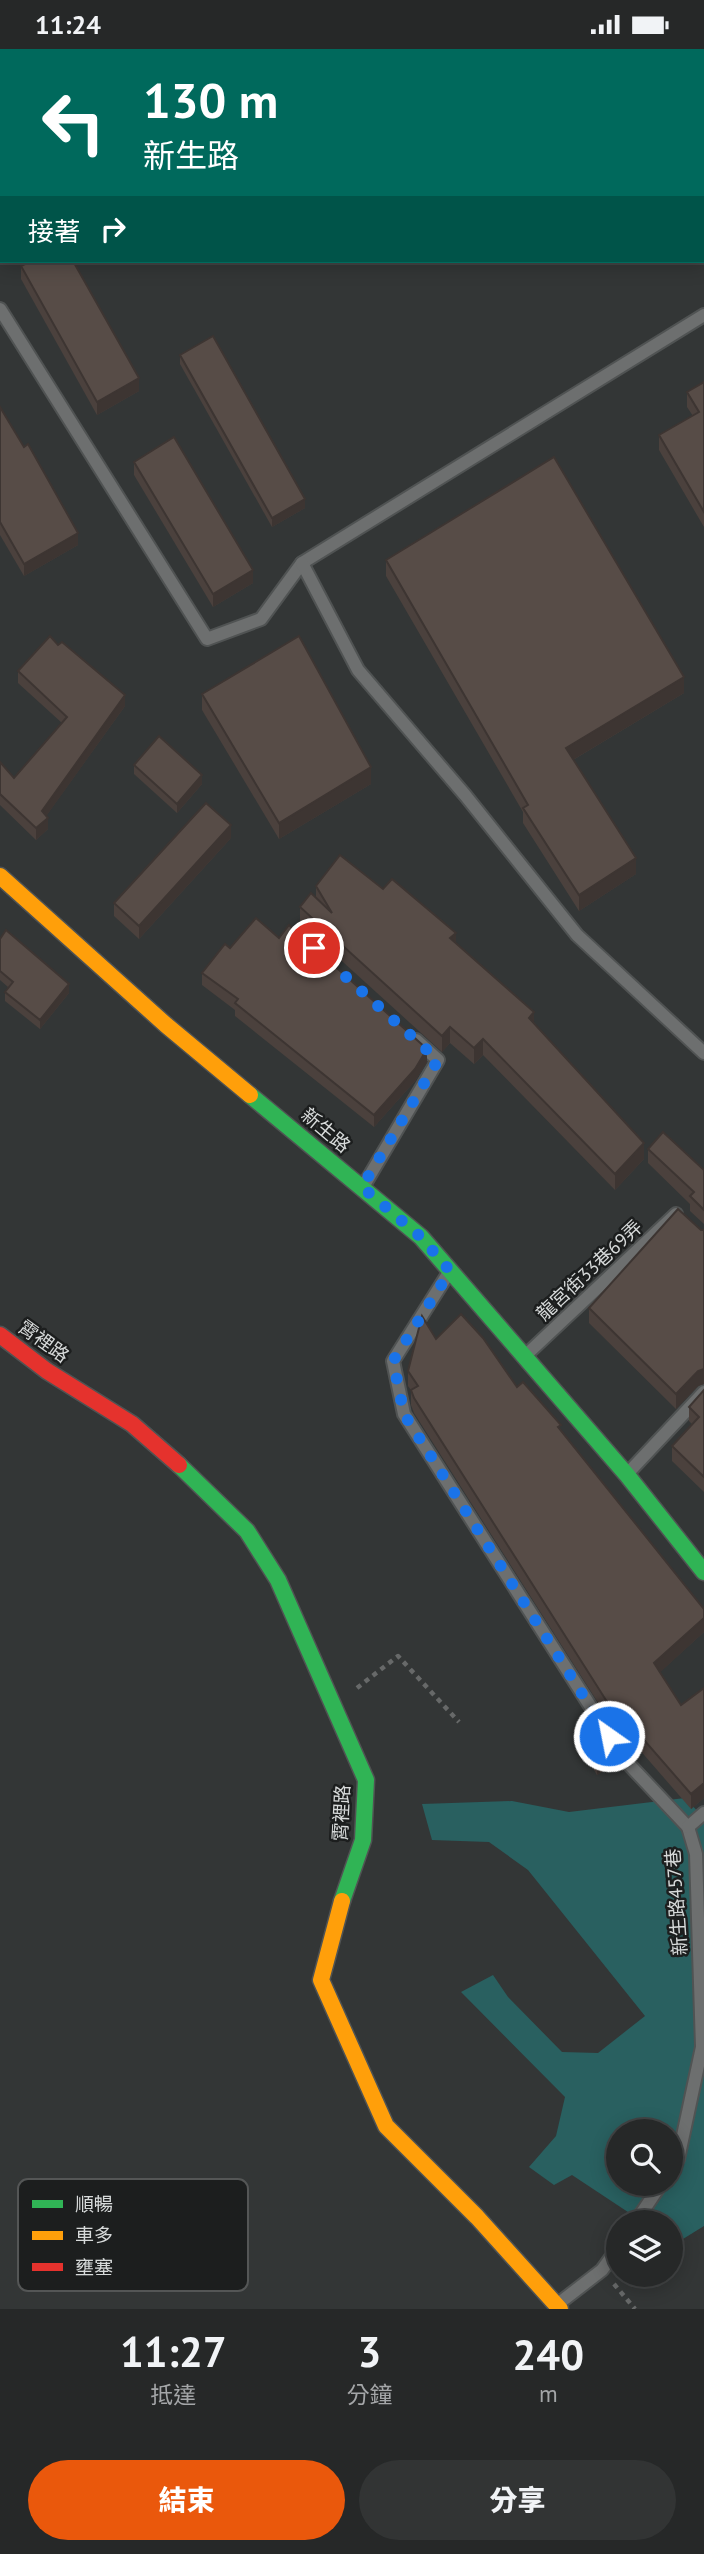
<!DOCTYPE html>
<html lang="zh-TW">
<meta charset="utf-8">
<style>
:root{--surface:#262828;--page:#323434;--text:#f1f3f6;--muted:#a4a6a8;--line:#424445;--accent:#ea580c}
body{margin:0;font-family:"PT Sans","Noto Sans TC",sans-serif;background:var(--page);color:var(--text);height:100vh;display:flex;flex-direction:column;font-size:26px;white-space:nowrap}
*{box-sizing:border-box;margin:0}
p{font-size:23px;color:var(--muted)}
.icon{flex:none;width:38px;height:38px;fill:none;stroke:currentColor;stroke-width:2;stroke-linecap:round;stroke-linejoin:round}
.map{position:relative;height:2260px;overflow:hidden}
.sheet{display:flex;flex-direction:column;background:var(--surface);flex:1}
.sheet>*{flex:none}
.top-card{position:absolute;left:0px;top:0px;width:705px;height:214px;box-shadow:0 4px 18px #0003,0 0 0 2px var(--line);background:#00695c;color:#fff;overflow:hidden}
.controls{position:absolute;left:606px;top:2070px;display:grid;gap:14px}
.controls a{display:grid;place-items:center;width:77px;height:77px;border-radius:50%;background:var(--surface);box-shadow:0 4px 18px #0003,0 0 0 2px var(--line);font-size:35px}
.pin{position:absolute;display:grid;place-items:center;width:60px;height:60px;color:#fff;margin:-30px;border:4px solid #fff;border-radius:50%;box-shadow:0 2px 7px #0007}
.me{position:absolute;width:77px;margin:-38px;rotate:327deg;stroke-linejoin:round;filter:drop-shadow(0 0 5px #0008)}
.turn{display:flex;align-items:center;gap:24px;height:147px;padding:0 28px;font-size:32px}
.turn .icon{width:91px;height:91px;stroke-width:2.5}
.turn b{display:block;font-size:49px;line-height:60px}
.then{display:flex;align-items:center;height:66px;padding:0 28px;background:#0003;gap:14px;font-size:26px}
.eta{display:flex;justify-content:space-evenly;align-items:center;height:119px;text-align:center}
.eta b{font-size:42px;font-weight:800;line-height:49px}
.primary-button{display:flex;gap:14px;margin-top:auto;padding:14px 28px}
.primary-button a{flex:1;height:80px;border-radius:42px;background:var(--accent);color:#fff;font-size:28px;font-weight:800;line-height:80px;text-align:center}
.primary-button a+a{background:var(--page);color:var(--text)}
.status{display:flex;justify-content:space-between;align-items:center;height:49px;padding:0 35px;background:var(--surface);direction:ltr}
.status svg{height:19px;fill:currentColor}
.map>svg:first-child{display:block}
</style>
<div class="status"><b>11:24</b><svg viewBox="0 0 49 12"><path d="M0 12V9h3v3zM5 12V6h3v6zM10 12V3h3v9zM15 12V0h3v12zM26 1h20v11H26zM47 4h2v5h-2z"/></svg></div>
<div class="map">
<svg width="704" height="2260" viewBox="0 0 704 2260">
<rect width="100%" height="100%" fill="#333636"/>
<path fill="#296060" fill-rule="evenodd" d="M685,1749L704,1769V2177L670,2198V2174L635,2173L637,2169L572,2126L554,2136L529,2118L556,2087L565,2048L461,1943L493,1926L508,1948L562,2003L598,2004L645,1967L528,1821L489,1793L432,1791L422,1755L512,1752L569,1763ZM618,2082H670V2135H618Z"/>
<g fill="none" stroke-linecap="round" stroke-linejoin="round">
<defs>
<g id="lane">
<path d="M602,0L603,2"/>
<path d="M704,179V180"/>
<path d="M0,260L207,590L261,570L302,514L704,266"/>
<path d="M302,514L358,621L465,746L577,886L704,1004"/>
<path d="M363,1138L438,1011L416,991"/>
<path d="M448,1225L393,1312L404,1365L624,1710L688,1778L696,1805L702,1998L678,2110L670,2121"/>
<path d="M526,1306L676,1165"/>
<path d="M629,1423L704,1343"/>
<path d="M688,1778L704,1764"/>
<path d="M635,2174L661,2135"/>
<path d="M558,2255L602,2221L618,2199"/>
</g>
<g id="fast">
<path d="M250,1046L421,1188L627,1426L704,1523"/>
<path d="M179,1416L247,1482L278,1531L366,1731L363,1791L342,1852"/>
</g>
<g id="slow">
<path d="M0,827L166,976L250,1046"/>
<path d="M342,1852L321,1931L386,2077L477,2168L560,2260"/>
</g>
<path id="jam" d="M0,1286L47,1322L132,1375L179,1416"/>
</defs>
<use href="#lane" stroke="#505353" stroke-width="16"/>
<use href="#fast" stroke="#505353" stroke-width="19"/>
<use href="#slow" stroke="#505353" stroke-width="19"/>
<use href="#jam" stroke="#505353" stroke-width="19"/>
<g stroke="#676969" stroke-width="4.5" stroke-dasharray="5 5" stroke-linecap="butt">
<path d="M357,1639L398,1607L459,1673"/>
<path d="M614,2235L635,2260"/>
</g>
<use href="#lane" stroke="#6d6f6f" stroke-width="12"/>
<use href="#fast" stroke="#30b455" stroke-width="16"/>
<use href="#slow" stroke="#ff9f0a" stroke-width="16"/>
<use href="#jam" stroke="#e5322d" stroke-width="16"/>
</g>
<g fill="#4b413d">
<path d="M21,217L139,342L97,366L21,230Z"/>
<path d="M180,306L305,459L272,478L180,315Z"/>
<path d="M704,333V478L659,401V386L693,367L687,358V343Z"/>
<path d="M0,358L78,496L24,527L0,486Z"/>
<path d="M134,413L253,534L213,558L134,426Z"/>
<path d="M386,511L684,644L573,711L636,825L579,862L523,774V763L386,527Z"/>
<path d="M58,596L125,657L46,767L48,780L36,791L0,756V713L14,729L62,674L18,634V622Z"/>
<path d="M202,645L371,735L279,790L202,661Z"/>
<path d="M134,716L202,735L177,764L134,725Z"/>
<path d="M231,789L139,890L114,867V854Z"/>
<path d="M316,837L383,840L456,894L534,975L644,1110L615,1141L483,1006L474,1015L450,994L442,1003L300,874V858L316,849Z"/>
<path d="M279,889L427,1013L415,1032L374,1078L235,967V961L202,936V924L230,899Z"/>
<path d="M0,890L69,944L40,980L5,952V943L8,938L0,931Z"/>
<path d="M648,1100L704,1121V1175L690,1162V1155L648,1114Z"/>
<path d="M701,1181H704V1335L698,1337L676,1360L589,1274V1259Z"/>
<path d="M436,1290L517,1338L561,1381L704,1560V1583L660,1623L681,1656L704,1639V1749L691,1760L638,1699L630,1704L414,1364L411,1356V1341L408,1337V1322Z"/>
<path d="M704,1341V1443L672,1412V1397L692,1375L689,1372V1358Z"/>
<path d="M575,1680L616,1713L597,1726L575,1689Z"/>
</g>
<g fill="#3d3532">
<path d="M139,329V342L97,366V353Z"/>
<path d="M305,450V459L272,478V469Z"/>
<path d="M78,484V496L24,527V515Z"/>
<path d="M253,521V534L213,558V545Z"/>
<path d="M684,628V644L566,715V699Z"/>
<path d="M125,646V657L42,773V762Z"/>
<path d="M371,718V735L279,790V774Z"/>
<path d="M202,726V735L177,764V755Z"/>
<path d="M48,769V780L36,791V779Z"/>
<path d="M231,776V789L139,890V877Z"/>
<path d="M636,809V825L579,862V846Z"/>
<path d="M456,884V901L450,889Z"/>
<path d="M69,935V944L40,980V971Z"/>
<path d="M534,963V979L529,969Z"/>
<path d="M450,978V994L442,1003V987Z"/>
<path d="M483,990V1006L474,1015V999Z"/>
<path d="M427,1000V1013L415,1032L374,1078V1066Z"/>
<path d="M644,1094V1110L615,1141V1125Z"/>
<path d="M704,1320V1335L698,1337L676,1360V1345L698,1322Z"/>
<path d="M704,1569V1583L654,1629V1614Z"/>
<path d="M638,1684V1699L630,1704V1689Z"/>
<path d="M616,1704V1713L597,1726V1717Z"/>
<path d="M704,1734V1749L691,1760V1745Z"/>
</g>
<g fill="#574c47" stroke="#3d3532" stroke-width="2">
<path d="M31,212H73L139,329L97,353L21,217Z"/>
<path d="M213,287L305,450L272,469L180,306Z"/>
<path d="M704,333V463L659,386L699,363L687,343Z"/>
<path d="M0,358L24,398L28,395L78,484L24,515L0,473Z"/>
<path d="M174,388L253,521L213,545L134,413Z"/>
<path d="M554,408L684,628L566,699L636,809L579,846L523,759L528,756L386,511Z"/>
<path d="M50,587L58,596L62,593L125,646L42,762L48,769L36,779L0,745V713L14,729L67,668L18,622Z"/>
<path d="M299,587L371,718L279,774L202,645Z"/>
<path d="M159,687L202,726L177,755L134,716Z"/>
<path d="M206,754L231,776L139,877L114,854Z"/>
<path d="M340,806L383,840L392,830L456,884L450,889L534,963L529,969L644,1094L615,1125L483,990L474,999L450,978L442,987L300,858L311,844L332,864L316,837Z"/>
<path d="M256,869L279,889L289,876L427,1000L415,1020L374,1066L235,954L238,950L202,924L225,895L230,899Z"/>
<path d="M6,881L69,935L40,971L5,943L13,933L0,922V890Z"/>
<path d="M663,1083L704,1121V1161L690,1147L694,1143L648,1100Z"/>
<path d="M678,1160L701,1181H704V1320L698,1322L676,1345L589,1259Z"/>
<path d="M461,1265L483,1289L517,1338L523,1333L561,1376L558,1378L704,1560V1569L654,1614L681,1656L704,1639V1734L691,1745L638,1684L630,1689L414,1349L411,1341L418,1337L408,1322L422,1267L436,1290Z"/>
<path d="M704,1341V1428L672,1397L699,1368L689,1358Z"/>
<path d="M593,1668L616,1704L597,1717L575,1680Z"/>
</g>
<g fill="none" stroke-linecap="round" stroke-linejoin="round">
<path stroke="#1a73e8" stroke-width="12" stroke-dasharray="0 21.6" d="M314,899L438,1011L362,1138L421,1188L450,1222L393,1312L404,1365L609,1687"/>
</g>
<g text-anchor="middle" stroke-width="5" stroke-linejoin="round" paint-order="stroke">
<g font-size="19" fill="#d7dada" stroke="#1c1e1e">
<text transform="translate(326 1081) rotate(40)" y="7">新生路</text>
<text transform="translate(589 1221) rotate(-43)" y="7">龍宮街33巷69弄</text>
<text transform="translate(44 1292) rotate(36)" y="7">霄裡路</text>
<text transform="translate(341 1764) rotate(-87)" y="7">霄裡路</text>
<text transform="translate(676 1853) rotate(-94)" y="7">新生路457巷</text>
</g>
</g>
<rect x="18" y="2130" width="230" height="112" rx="10" fill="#1c1e1e" stroke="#545656" stroke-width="2"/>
<rect x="32" y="2151" width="31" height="8" fill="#30b455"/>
<rect x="32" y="2182" width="31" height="9" fill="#ff9f0a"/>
<rect x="32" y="2214" width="31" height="8" fill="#e5322d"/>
<g font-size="19" fill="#d7dada">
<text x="75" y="2162">順暢</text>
<text x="75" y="2193">車多</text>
<text x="75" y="2225">壅塞</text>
</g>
</svg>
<div class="controls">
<a><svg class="icon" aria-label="search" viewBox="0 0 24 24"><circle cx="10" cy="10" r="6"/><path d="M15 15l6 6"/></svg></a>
<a><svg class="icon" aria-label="layers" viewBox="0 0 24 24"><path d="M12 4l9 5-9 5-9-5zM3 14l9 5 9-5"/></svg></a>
</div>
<div class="pin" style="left:314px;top:899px;background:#d93025"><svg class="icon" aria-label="arrive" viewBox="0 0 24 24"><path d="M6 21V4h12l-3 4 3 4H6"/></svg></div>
<svg class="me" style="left:609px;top:1687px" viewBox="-20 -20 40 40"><circle r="17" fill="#1a73e8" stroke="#fff" stroke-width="3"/><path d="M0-11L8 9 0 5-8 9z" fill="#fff"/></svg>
<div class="top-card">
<div class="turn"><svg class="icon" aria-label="left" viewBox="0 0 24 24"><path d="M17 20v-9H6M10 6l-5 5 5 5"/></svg><div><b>130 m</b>新生路</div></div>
<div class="then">接著<svg class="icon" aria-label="right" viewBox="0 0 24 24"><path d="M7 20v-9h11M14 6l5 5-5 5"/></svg></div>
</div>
</div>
<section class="sheet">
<div class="eta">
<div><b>11:27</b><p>抵達</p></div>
<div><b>3</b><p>分鐘</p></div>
<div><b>240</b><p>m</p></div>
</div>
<div class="primary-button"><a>結束</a><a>分享</a></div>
</section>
